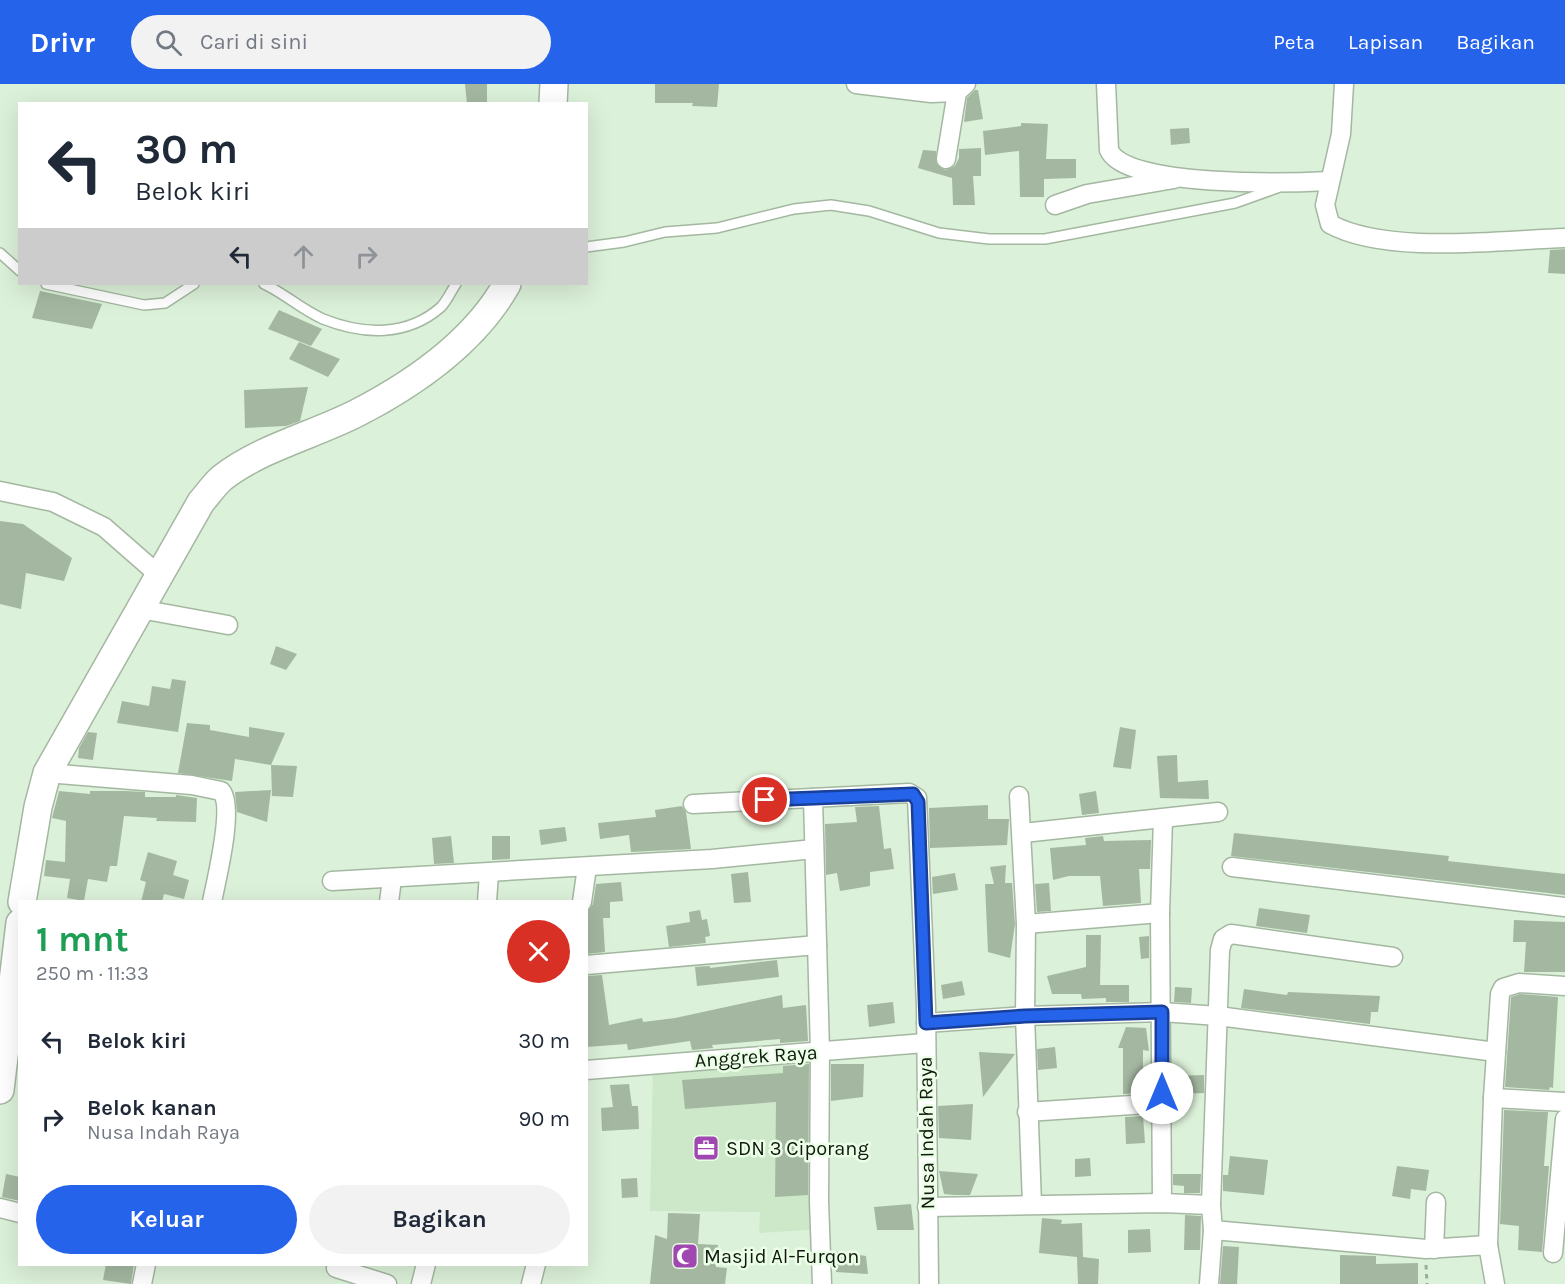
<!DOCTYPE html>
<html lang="id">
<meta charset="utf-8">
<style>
:root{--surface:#fff;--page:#f2f2f3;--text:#1f2937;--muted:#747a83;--accent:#2563eb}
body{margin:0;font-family:Karla,sans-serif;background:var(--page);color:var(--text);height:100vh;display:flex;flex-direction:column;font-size:22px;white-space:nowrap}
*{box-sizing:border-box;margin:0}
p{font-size:20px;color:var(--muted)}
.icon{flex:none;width:33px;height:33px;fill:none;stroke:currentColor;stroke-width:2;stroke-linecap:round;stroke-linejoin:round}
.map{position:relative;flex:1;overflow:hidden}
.drawer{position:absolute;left:18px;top:816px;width:570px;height:366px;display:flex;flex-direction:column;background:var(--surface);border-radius:0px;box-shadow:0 6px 24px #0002}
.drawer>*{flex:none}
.top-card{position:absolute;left:18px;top:18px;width:570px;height:183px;border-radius:0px;box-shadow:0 6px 24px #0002;background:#fff;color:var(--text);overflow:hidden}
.pin{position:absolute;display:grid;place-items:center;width:51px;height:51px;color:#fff;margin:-26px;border:3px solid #fff;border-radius:50%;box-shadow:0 2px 6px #0007}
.me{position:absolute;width:66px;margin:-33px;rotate:0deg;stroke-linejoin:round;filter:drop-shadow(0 0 4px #0008)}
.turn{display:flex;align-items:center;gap:21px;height:126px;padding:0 18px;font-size:27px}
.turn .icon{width:78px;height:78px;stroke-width:2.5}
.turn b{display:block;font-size:42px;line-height:51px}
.lanes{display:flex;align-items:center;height:57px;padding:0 18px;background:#0003;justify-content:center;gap:30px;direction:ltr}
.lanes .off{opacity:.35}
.round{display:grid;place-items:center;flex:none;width:63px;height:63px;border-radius:32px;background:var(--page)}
.head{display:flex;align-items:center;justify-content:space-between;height:102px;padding:0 18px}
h1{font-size:36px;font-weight:700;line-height:45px;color:#1e9e55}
.primary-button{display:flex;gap:12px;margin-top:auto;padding:12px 18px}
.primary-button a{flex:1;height:69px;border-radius:36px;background:var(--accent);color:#fff;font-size:24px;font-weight:700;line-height:69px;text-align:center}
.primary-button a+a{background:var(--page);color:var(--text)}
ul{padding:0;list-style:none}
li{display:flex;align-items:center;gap:18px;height:78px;padding:0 18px}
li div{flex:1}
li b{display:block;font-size:22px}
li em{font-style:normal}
header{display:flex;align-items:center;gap:36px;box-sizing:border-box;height:84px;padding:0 30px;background:var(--accent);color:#fff}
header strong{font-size:28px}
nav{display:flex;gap:33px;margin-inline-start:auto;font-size:21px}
.search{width:420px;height:54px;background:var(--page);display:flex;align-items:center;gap:15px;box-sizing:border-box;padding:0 21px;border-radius:33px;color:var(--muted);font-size:22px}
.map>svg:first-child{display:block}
</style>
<header>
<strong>Drivr</strong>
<div class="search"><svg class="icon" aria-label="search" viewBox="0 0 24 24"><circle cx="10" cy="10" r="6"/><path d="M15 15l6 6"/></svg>Cari di sini</div>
<nav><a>Peta</a><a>Lapisan</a><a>Bagikan</a></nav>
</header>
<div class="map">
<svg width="1565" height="1200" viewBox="0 0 1565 1200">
<rect width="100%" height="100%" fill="#dcf1d9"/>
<path fill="#cde7c9" d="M821,967L824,1145L759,1149L760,1128L650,1127L653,980Z"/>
<g fill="#a4b8a1">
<path d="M465,0H487V20H467Z"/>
<path d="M655,0H719L717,23L692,22L693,19H655Z"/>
<path d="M975,6H978L983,35L964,38L967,14Z"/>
<path d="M1021,39L1048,40L1046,75H1076V94L1044,95V113H1020L1019,67L985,71L983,47L1021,42Z"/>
<path d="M1189,44L1190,59L1171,61L1170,45Z"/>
<path d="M981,64V92H973L975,121H953L952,94L918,84L923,66L936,67V79L945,86L955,82L959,74V65Z"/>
<path d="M1565,165V190L1548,189L1550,166Z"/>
<path d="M40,207L102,220L92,245L32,234Z"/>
<path d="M279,226L322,245L311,262L268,245Z"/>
<path d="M299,258L340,275L328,293L289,275Z"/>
<path d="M308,303L300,337L286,342L245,344L244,306Z"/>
<path d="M0,437L23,440L72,474L64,497L26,489L21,525L0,520Z"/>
<path d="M276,562L297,570L286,586L270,580Z"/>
<path d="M172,595L186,597L178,648L117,639L122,617L149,622L152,602L170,605Z"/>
<path d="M187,639L210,641V646L249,653V643L285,649L271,681L235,675L232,697L178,689Z"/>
<path d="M1120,643L1136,646L1131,685L1113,683Z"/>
<path d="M88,648L97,649L93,676L78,674L79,664Z"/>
<path d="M1177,671L1178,698L1208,696L1209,715L1160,714L1157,672Z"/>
<path d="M271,681L297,682L293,713L272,712Z"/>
<path d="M271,706L267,738L237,728L235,708Z"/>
<path d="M59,707L90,710V707H125L145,708V713H176V711L197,714L196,738L156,737L157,734L124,732L117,782H110L107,798L88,795L84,817L67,814L70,795L44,792L46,776L65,778L66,737L52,734Z"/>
<path d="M1096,707L1099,729L1082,731L1079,710Z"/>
<path d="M988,721V735H1009L1007,761L930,764L929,724Z"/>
<path d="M682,722L686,728L691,765L631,768L629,751L600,755L598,739L656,733L655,726Z"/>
<path d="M879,722L884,765L891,764L894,785L870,788V802L840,807L837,789L826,791L825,740L857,738L855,723Z"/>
<path d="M565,743L567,757L541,761L539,746Z"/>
<path d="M1234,749L1449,772L1448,777L1565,790V811L1231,772Z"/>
<path d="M451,752L454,779L434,780L432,754Z"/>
<path d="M492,752H510V775L492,776Z"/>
<path d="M1103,752L1104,757L1151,756L1150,785H1139L1141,819L1103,822L1100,792H1069L1053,796L1050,764L1086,761L1085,754Z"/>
<path d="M148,768L177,777L173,791L189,796L184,815L164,810L162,818H141L146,798L140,796Z"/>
<path d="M1006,781L1005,799H1012L1015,840L1010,874L988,868L985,800H994L990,783Z"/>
<path d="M748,788L751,818L734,819L731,790Z"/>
<path d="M955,789L958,806L933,810L932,793Z"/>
<path d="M621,798L623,817L610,818V834H603L605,868L586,870L587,828L593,820L596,800Z"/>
<path d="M1049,799L1051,827L1037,828L1035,800Z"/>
<path d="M1259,824L1310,831L1307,849L1256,842Z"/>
<path d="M700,826L702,836L707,835L710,852L705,853L706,859L669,863L666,842L690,838L689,828Z"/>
<path d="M1514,836L1565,838V888H1524L1526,858H1513Z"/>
<path d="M1086,851H1101L1100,901H1129V918H1106V914L1082,915L1081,910H1052L1047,892L1086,883Z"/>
<path d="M1149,852V874L1141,875L1139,853Z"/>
<path d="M777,876L779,893L697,902L695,883L710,882V884Z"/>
<path d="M602,891L609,941L642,934L643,938L675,934L782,911L783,924L806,921L808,957L780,959V955L712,961L713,964L692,966L690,957L628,966L627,960L586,963V892Z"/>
<path d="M962,897L965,911L943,915L941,901Z"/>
<path d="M1175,903L1192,904L1191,919L1174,918Z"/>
<path d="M1244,905L1287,911L1288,908L1380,912L1378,928H1371L1370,940L1241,924Z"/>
<path d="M1520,910L1558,913L1553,1004L1550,1003L1549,1006L1505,1003L1511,913Z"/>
<path d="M893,918L895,939L869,943L867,921Z"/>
<path d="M1126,943L1146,944L1149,967L1143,966V1009L1123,1010V964H1118Z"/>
<path d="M1055,963L1057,984L1038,986L1037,965Z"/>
<path d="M979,968L1015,970L983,1013Z"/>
<path d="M809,980L808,1111L775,1113L776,1018L685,1025L682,996L783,989V982Z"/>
<path d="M831,980H864L863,1013L831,1017Z"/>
<path d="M1204,991V1009L1176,1010L1175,992Z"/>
<path d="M629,1000L632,1022H638L639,1045L602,1047L601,1024L613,1023L610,1001Z"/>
<path d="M973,1020L971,1056L939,1054L938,1022Z"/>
<path d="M1504,1026L1548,1028L1544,1082H1549L1542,1168L1518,1166L1519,1142L1500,1140Z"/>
<path d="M1143,1032L1145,1059L1126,1060L1125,1033Z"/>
<path d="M1230,1072L1268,1076L1264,1111L1223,1107V1091H1228Z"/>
<path d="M1090,1074L1091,1092L1075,1093V1075Z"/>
<path d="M1397,1082L1429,1086L1426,1107L1411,1105L1410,1115L1392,1112Z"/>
<path d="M939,1087L978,1090L970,1111H954L944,1110Z"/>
<path d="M6,1090L20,1093V1117L2,1113Z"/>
<path d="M1173,1090H1201L1200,1109H1184V1102L1173,1101Z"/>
<path d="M637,1094L638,1113L622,1114L621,1095Z"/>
<path d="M911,1120L914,1146H877L874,1123Z"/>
<path d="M668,1129L700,1130L698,1160L718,1161L716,1183L727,1184L725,1200H650L655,1151L667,1155Z"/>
<path d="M1185,1131L1201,1132L1200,1166H1184Z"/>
<path d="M1042,1134L1062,1136L1061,1140L1082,1139L1083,1173L1099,1175L1098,1200H1078L1077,1173L1039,1169Z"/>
<path d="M1150,1145L1151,1168L1128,1169V1146Z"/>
<path d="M1223,1162L1239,1163L1237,1200H1220Z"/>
<path d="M833,1167L866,1172L868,1190L836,1188Z"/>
<path d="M1340,1171L1376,1172V1180L1418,1179V1200H1340Z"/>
<path d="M106,1180H134L131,1200L103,1196Z"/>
</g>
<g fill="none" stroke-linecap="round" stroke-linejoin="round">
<defs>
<g id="lane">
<path d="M586,163L624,158L665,148L717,144L794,125L831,121L869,127L939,149L989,155H1045L1235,119L1277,104"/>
<path d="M0,169L20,187"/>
<path d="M46,200L144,221L165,219L194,200"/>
<path d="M264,200C284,209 302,226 323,235C363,251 407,253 441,223C447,217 451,207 456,200"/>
</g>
<g id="street">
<path d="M856,0L931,9L957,8L966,0"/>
<path d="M1106,0L1109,66C1125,104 1292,99 1329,97"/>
<path d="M1344,0L1341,50L1325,121L1330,140C1387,171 1499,156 1565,154"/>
<path d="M946,75L957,8"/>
<path d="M1055,121L1087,110L1174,95"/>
<path d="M0,407L53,418L104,443L160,492"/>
<path d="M140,525L228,541"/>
<path d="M47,689L192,701L221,707C235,722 216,797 212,818"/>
<path d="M1019,712L1026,840L1025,932L1032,1120"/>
<path d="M813,714L820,967L819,1117L822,1200"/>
<path d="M693,720L909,709L917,714L926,922L929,1200"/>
<path d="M1023,749L1218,728"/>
<path d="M1232,783L1565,823"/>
<path d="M332,797L712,775L814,765"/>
<path d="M389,818L392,795"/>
<path d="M487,818L489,789"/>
<path d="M582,818L587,783"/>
<path d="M1026,840L1160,829"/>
<path d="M1393,873L1231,850L1223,855L1220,866L1211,1121L1213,1146L1426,1165L1488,1161L1495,1200"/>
<path d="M586,881L817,861"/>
<path d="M926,939L1025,932L1162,928L1218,932L1496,968"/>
<path d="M586,986L925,959"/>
<path d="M1493,1014L1565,1018"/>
<path d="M1027,1028L1162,1019"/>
<path d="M1162,1119L1160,829L1163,735"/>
<path d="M927,1123L1162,1119L1211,1121"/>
<path d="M0,1124L20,1129"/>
<path d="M1488,1161L1493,1014L1500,910L1503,904L1519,899L1565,902"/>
<path d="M1434,1165L1436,1118"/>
<path d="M1553,1169L1565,1035"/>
<path d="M336,1184L387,1200"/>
<path d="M142,1200L146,1180"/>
<path d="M421,1200L426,1180"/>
<path d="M531,1200L536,1180"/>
<path d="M1209,1200L1213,1146"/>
</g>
<g id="secondary">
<path d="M553,20L554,0"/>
<path d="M22,818L38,723L47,689L201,418C208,410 214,401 222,394C260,364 314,351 357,329C415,299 475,257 507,200"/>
<path d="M0,1006L20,839"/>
</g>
</defs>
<use href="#lane" stroke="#a4b8a1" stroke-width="12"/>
<use href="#street" stroke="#a4b8a1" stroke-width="21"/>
<use href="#secondary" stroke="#a4b8a1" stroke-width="30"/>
<path stroke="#9bac99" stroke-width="3" stroke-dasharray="4.5 4.5" stroke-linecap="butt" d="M1426,1181L1427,1200"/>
<use href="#lane" stroke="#fff" stroke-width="9"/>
<use href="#street" stroke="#fff" stroke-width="18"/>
<use href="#secondary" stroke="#fff" stroke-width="27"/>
</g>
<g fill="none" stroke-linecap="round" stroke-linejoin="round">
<defs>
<path id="route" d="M765,716L913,710L918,718L926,939L1025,932L1162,928V1009"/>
</defs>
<use href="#route" stroke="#184099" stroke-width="15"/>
<use href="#route" stroke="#2563eb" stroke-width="10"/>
</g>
<defs>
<symbol id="office-square" viewBox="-11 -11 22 22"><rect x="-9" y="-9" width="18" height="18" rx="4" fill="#a147b2" stroke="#eaffe6"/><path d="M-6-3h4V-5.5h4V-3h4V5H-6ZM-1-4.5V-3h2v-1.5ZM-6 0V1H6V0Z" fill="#fff"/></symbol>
<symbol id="mosque-square" viewBox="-11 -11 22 22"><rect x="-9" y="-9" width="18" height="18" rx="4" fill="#a147b2" stroke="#eaffe6"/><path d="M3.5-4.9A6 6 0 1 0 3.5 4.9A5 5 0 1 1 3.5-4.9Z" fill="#fff"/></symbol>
</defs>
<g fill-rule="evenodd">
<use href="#office-square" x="691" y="1049" width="30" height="30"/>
<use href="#mosque-square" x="670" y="1157" width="30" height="30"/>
</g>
<g text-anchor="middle" stroke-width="5" stroke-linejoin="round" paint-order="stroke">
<g font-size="20" fill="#11180f" stroke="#eaffe6">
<text transform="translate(756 972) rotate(-4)" y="7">Anggrek Raya</text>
<text transform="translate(926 1049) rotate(-91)" y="7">Nusa Indah Raya</text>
</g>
<g font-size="20" fill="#11180f" stroke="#eaffe6" text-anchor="start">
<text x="726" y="1071">SDN 3 Ciporang</text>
<text x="704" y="1179">Masjid Al-Furqon</text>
</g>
</g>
</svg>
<div class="pin" style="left:765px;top:716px;background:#d93025"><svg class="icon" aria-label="arrive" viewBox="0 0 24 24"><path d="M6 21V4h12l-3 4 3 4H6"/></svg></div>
<svg class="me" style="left:1162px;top:1009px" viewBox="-20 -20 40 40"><circle r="19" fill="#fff"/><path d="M0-13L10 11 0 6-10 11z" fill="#2563eb"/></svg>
<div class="top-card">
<div class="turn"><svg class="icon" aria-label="left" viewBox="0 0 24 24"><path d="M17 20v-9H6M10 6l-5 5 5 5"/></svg><div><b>30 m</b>Belok kiri</div></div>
<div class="lanes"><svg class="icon" aria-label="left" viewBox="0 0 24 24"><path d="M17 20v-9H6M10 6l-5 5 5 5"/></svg><svg class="icon off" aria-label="ahead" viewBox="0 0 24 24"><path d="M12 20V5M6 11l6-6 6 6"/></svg><svg class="icon off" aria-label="right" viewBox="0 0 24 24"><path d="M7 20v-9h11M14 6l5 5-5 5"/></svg></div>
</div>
<section class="drawer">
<div class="head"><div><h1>1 mnt</h1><p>250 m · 11:33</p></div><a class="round" style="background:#d93025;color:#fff"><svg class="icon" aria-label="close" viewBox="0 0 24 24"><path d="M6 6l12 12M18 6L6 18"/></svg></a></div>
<ul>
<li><svg class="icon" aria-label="left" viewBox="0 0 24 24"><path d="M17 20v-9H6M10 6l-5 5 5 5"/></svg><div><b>Belok kiri</b></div><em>30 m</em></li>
<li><svg class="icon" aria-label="right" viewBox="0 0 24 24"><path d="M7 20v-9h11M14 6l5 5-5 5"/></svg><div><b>Belok kanan</b><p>Nusa Indah Raya</p></div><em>90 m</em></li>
</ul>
<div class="primary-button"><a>Keluar</a><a>Bagikan</a></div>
</section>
</div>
